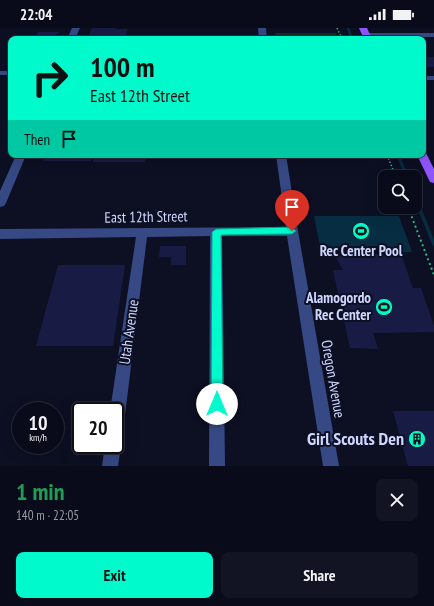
<!DOCTYPE html>
<meta charset="utf-8">
<style>
:root{--surface:#0a0b1a;--page:#131423;--text:#f1f3f6;--muted:#999ba2;--line:#2a2b39;--accent:#00facc}
body{margin:0;font-family:"PT Sans Narrow",sans-serif;background:var(--page);color:var(--text);height:100vh;display:flex;flex-direction:column;font-size:15px;white-space:nowrap}
*{box-sizing:border-box;margin:0}
p{font-size:13px;color:var(--muted)}
.icon{flex:none;width:22px;height:22px;fill:none;stroke:currentColor;stroke-width:2;stroke-linecap:round;stroke-linejoin:round}
.map{position:relative;height:438px;overflow:hidden}
.drawer{display:flex;flex-direction:column;background:var(--surface);flex:1}
.drawer>*{flex:none}
.guide{position:absolute;left:8px;top:8px;width:418px;height:122px;border-radius:8px;box-shadow:0 4px 16px #0002,0 0 0 1px var(--line);background:#00facc;color:#111;overflow:hidden}
.fabs{position:absolute;left:378px;top:142px;display:grid;gap:8px}
.fabs a{display:grid;place-items:center;width:44px;height:44px;border-radius:8px;background:var(--surface);box-shadow:0 4px 16px #0002,0 0 0 1px var(--line);font-size:20px}
.speed{position:absolute;left:12px;top:374px;display:flex;gap:8px;font-size:20px;font-weight:700;text-align:center}
.speed>*{display:grid;place-content:center;width:52px;height:52px;border-radius:50%;background:var(--surface);box-shadow:0 4px 16px #0002,0 0 0 1px var(--line);line-height:1}
.speed small{font-size:10px;font-weight:400}
.speed .limit{border:2px solid #111;border-radius:6px;background:#fff;color:#111}
.pin{position:absolute;display:grid;place-items:center;width:34px;height:34px;color:#fff;margin:-41px -17px;border-radius:50% 50% 50% 0;rotate:-45deg;box-shadow:0 0 4px #0007}
.pin .icon{rotate:45deg}
.me{position:absolute;width:44px;margin:-22px;rotate:0deg;stroke-linejoin:round;filter:drop-shadow(0 0 3px #0008)}
.turn{display:flex;align-items:center;gap:14px;height:84px;padding:0 16px;font-size:18px}
.turn .icon{width:52px;height:52px;stroke-width:2.5}
.turn b{display:block;font-size:28px;line-height:34px}
.then{display:flex;align-items:center;height:38px;padding:0 16px;background:#0003;gap:8px;font-size:15px}
.round{display:grid;place-items:center;flex:none;width:42px;height:42px;border-radius:8px;background:var(--page)}
.overview{display:flex;align-items:center;justify-content:space-between;height:68px;padding:0 16px}
h1{font-size:24px;font-weight:700;line-height:30px;color:#1e9e55}
.button{display:flex;gap:8px;margin-top:auto;padding:8px 16px}
.button a{flex:1;height:46px;border-radius:8px;background:var(--accent);color:#111;font-size:16px;font-weight:700;line-height:46px;text-align:center}
.button a+a{background:var(--page);color:var(--text)}
.status{display:flex;justify-content:space-between;align-items:center;height:28px;padding:0 20px;background:var(--surface);direction:ltr}
.status svg{height:11px;fill:currentColor}
.map>svg:first-child{display:block}
</style>
<div class="status"><b>22:04</b><svg viewBox="0 0 49 12"><path d="M0 12V9h3v3zM5 12V6h3v6zM10 12V3h3v9zM15 12V0h3v12zM26 1h20v11H26zM47 4h2v5h-2z"/></svg></div>
<div class="map">
<svg width="434" height="438" viewBox="0 0 434 438">
<rect width="100%" height="100%" fill="#0d0f23"/>
<path fill="#102d24" d="M275,5H336L338,11H276Z"/>
<path fill="#072d42" d="M314,188H399L412,224H397L395,219H320Z"/>
<g fill="none" stroke-linecap="round" stroke-linejoin="round">
<path stroke="#072d42" stroke-width="2.5" d="M348,0L352,11"/>
<g stroke="#072d42" stroke-width="3">
<path d="M398,127L407,149"/>
<path d="M415,168L417,173"/>
</g>
<path stroke="#072d42" stroke-width="3.5" d="M416,172L434,216"/>
</g>
<g fill="#181c45">
<path d="M92,0H116V1H128L125,11H103L105,7H89Z"/>
<path d="M38,4H59L57,6L55,7L53,11H34Z"/>
<rect x="423" y="29" width="11" height="10"/>
<path d="M45,127H93L91,133H43Z"/>
<path d="M95,127H146L145,134H93Z"/>
<path d="M160,218H186V237H171V229H159Z"/>
<path d="M334,226H401L413,260H421L434,298V304L373,305L378,321L350,320L333,242H343Z"/>
<path d="M58,237H125L113,318H36Z"/>
<path d="M393,383H434V438H408Z"/>
</g>
<g fill="none" stroke-linecap="round" stroke-linejoin="round">
<g stroke="#29b987" stroke-width="1.5" stroke-dasharray="1.5 2" stroke-linecap="butt">
<path d="M337,0L342,11"/>
<path d="M387,127L396,149"/>
</g>
<path stroke="#29b987" stroke-width="2" stroke-dasharray="2 3" stroke-linecap="butt" d="M408,179L434,247"/>
<g fill="#364984" fill-rule="evenodd">
<path d="M72,0H80L75,11H67Z"/>
<path d="M258,0H266L267,11H259Z"/>
<path d="M363,5H434V9H366L362,7Z"/>
<rect x="0" y="43" width="11" height="4"/>
<rect x="423" y="48" width="11" height="4"/>
<path d="M16,127H26L6,175L4,178L0,179V163Z"/>
<path d="M276,127H286L298,203L339,438H323L287,208H222L225,438H209L210,208L147,209L123,403L121,409L117,410L119,411L121,417L118,438H102L105,417H115V383H110L136,209L0,211V201L286,199Z"/>
</g>
<g fill="#9056ff" fill-rule="evenodd">
<path d="M359,0H367L372,11H364Z"/>
<path d="M423,124L426,125L434,141V155L430,154L417,127H423Z"/>
</g>
</g>
<path fill="#00facc" stroke="#00a285" d="M292,199L296,203L292,206L221,207L223,376L221,380L217,381L213,380L211,376L212,204L216,201Z"/>
<defs>
<symbol id="stadium-disc" viewBox="-11 -11 22 22"><circle r="9.5" fill="#00facc" stroke="#0d0f23"/><path d="M0-5a6.5 5 0 1 0 0 10a6.5 5 0 1 0 0-10ZM-3.5-1.8h7v3.6h-7Z" fill="#111"/></symbol>
<symbol id="building-disc" viewBox="-11 -11 22 22"><circle r="9.5" fill="#00facc" stroke="#0d0f23"/><path d="M-4-6H4V6H1V3H-1V6H-4ZM-2.5-4.3h1.7v1.8h-1.7ZM.8-4.3h1.7v1.8H.8ZM-2.5-1h1.7V.8h-1.7ZM.8-1h1.7V.8H.8Z" fill="#111"/></symbol>
</defs>
<g fill-rule="evenodd">
<use href="#stadium-disc" x="351" y="193" width="20" height="20"/>
<use href="#stadium-disc" x="374" y="269" width="20" height="20"/>
<use href="#building-disc" x="407" y="401" width="20" height="20"/>
</g>
<g text-anchor="middle" stroke-width="4" stroke-linejoin="round" paint-order="stroke">
<g font-size="15" fill="#cfd7ff" stroke="#0d0f23">
<text transform="translate(146 189) rotate(-1)" y="5">East 12th Street</text>
<text transform="translate(129 304) rotate(-82)" y="5">Utah Avenue</text>
<text transform="translate(333 351) rotate(80)" y="5">Oregon Avenue</text>
</g>
<g font-size="15" font-weight="bold" fill="#cfd7ff" stroke="#0d0f23">
<text x="361" y="228">Rec Center Pool</text>
<text x="371" y="275" text-anchor="end">Alamogordo<tspan x="371" dy="17">Rec Center</tspan></text>
</g>
<g font-size="18" font-weight="bold" fill="#cfd7ff" stroke="#0d0f23" text-anchor="end">
<text x="404" y="417">Girl Scouts Den</text>
</g>
</g>
</svg>
<div class="fabs">
<a><svg class="icon" aria-label="search" viewBox="0 0 24 24"><circle cx="10" cy="10" r="6"/><path d="M15 15l6 6"/></svg></a>
</div>
<div class="speed"><div>10<small>km/h</small></div><div class="limit">20</div></div>
<div class="pin" style="left:292px;top:203px;background:#d93025"><svg class="icon" aria-label="arrive" viewBox="0 0 24 24"><path d="M6 21V4h12l-3 4 3 4H6"/></svg></div>
<svg class="me" style="left:217px;top:376px" viewBox="-20 -20 40 40"><circle r="19" fill="#fff"/><path d="M0-13L10 11 0 6-10 11z" fill="#00facc"/></svg>
<div class="guide">
<div class="turn"><svg class="icon" aria-label="right" viewBox="0 0 24 24"><path d="M7 20v-9h11M14 6l5 5-5 5"/></svg><div><b>100 m</b>East 12th Street</div></div>
<div class="then">Then<svg class="icon" aria-label="arrive" viewBox="0 0 24 24"><path d="M6 21V4h12l-3 4 3 4H6"/></svg></div>
</div>
</div>
<section class="drawer">
<div class="overview"><div><h1>1 min</h1><p>140 m · 22:05</p></div><a class="round"><svg class="icon" aria-label="close" viewBox="0 0 24 24"><path d="M6 6l12 12M18 6L6 18"/></svg></a></div>
<div class="button"><a>Exit</a><a>Share</a></div>
</section>
